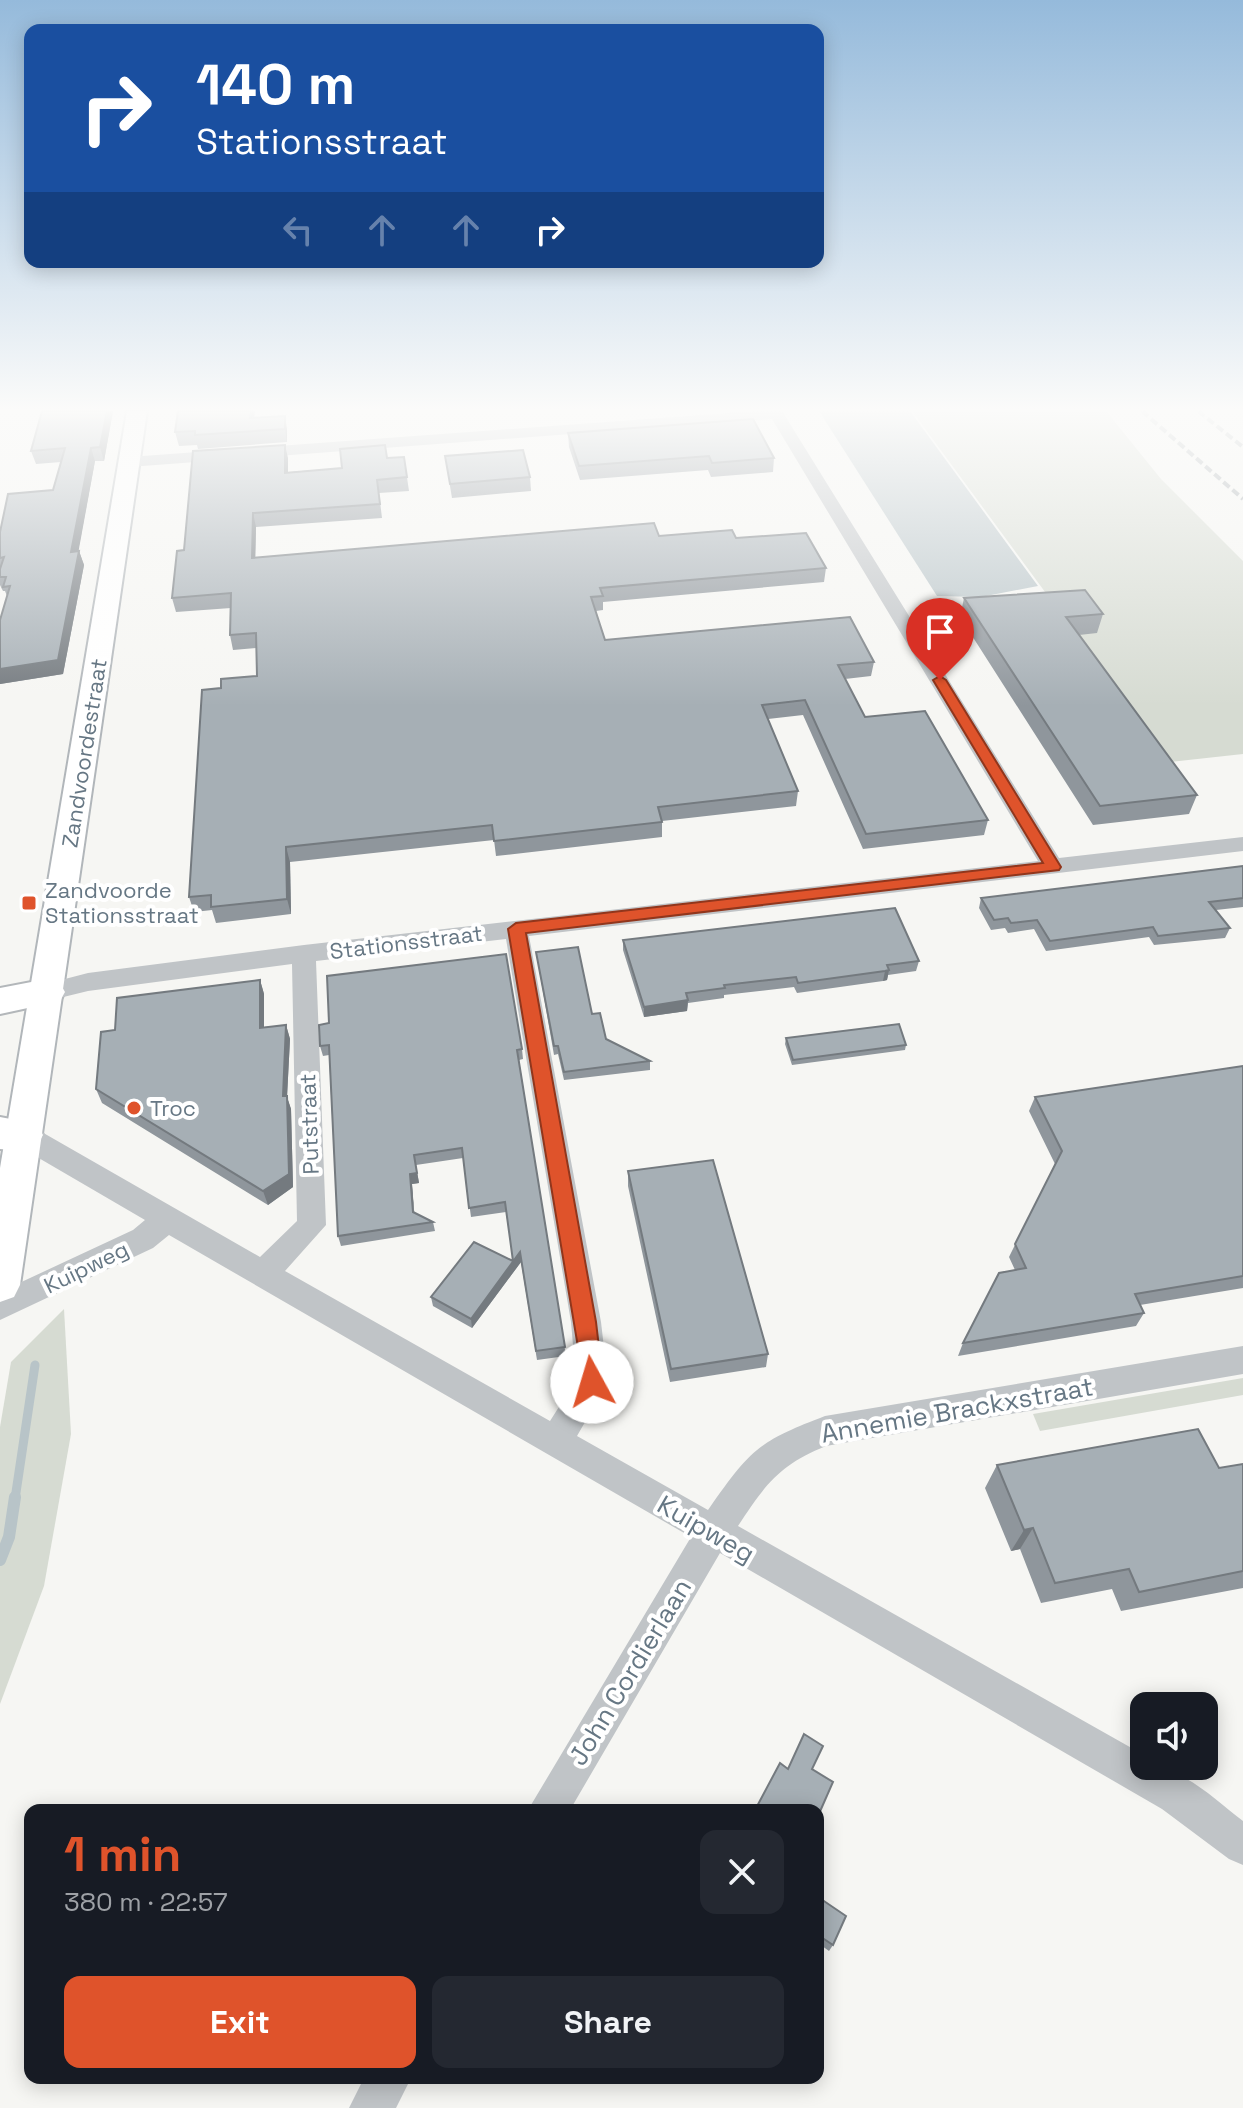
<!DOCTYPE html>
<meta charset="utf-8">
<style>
:root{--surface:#171b24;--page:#242831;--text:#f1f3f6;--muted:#9ea1a6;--accent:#df532b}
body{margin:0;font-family:"Space Grotesk",sans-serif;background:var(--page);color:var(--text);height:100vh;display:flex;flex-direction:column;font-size:30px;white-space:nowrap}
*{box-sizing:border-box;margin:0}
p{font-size:26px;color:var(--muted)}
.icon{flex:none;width:44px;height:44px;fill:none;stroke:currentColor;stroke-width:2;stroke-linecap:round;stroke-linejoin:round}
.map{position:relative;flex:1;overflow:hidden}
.details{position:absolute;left:24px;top:1804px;width:800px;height:280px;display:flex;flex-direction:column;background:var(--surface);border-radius:16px;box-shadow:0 4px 20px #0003}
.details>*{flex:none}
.guide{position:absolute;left:24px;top:24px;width:800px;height:244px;border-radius:16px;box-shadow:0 4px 20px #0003;background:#1a4fa0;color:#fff;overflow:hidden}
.controls{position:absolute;left:1130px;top:1692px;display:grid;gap:16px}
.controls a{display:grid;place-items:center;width:88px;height:88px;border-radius:16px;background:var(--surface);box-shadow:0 4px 20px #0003;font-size:40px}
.pin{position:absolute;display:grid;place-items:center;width:68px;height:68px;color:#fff;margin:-82px -34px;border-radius:50% 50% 50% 0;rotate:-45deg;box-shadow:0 0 8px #0007}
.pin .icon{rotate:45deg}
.me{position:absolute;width:88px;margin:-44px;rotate:354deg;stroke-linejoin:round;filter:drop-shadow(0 0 6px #0008)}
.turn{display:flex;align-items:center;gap:28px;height:168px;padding:0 40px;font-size:36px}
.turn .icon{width:104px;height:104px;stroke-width:2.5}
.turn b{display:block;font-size:56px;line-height:68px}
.lanes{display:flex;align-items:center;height:76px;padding:0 40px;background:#0003;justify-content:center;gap:40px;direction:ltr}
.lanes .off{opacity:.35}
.round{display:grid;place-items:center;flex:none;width:84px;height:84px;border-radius:16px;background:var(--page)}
.overview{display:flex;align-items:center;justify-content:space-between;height:136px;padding:0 40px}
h1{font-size:48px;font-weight:800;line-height:60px;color:var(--accent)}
.action{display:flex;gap:16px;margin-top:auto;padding:16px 40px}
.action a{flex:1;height:92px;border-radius:16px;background:var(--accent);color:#fff;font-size:32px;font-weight:800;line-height:92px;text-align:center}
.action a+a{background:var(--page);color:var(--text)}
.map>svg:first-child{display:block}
</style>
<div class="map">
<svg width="1243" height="2108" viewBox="0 0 1243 2108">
<rect width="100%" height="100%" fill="#f6f6f3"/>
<g fill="#d6dbd2">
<path d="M912,411H1106L1161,479L1243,561V754L1170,762Z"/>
<path d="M64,1309L71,1434L44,1586L0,1704V1427L11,1362Z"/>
<path d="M1243,1378V1395L1040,1431L1033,1414Z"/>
</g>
<path fill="#b8c4c8" d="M819,411H910L1038,586L981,597L937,596Z"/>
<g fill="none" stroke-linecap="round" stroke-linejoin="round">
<path stroke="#b8c4c8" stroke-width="9" d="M15,1499L35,1365"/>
<path stroke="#b8c4c8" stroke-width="12" d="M0,1560L9,1537L15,1497"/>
<defs>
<path id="major" d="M127,411H147L20,1285L14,1297L0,1302V1168Z"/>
<g id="highway">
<path d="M47,979L60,983L65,992L60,1001L0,1014V988Z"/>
<path d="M0,1117L37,1124L43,1135L37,1146L23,1151L0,1149Z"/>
</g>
</defs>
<use href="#major" stroke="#b1b6ba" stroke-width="4"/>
<use href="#highway" stroke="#b3b7ba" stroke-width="4"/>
<g fill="#c0c4c7" fill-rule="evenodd">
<path d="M756,411H782L1059,858L1243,837V851L529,936L601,1322L608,1382L577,1436L708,1510C750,1450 757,1442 825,1416L1243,1346V1374L826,1446C779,1465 765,1485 738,1526L1144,1755V1766C1182,1766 1214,1799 1243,1821V1865L1229,1859L1162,1809L720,1553L570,1810H528L691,1537L169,1235L153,1248L0,1320V1292L133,1230L145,1220L13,1143L9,1135L13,1127L23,1124L33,1127L260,1257L297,1221L292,964L88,991L47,1001L38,998L35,992L38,986L88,973L304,945L1038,861L772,419L129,467L121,462L129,457ZM506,939L571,1322L576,1380L550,1421L285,1271L326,1225L316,961Z"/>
<path d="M364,2078H411L396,2108H349Z"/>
</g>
<use href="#major" fill="#fff" fill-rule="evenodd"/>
<use href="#highway" fill="#fff" fill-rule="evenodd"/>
<g stroke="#9fa6ab" stroke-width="4" stroke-dasharray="8 4" stroke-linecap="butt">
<path d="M1142,411L1243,499"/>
<path d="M1198,411L1243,447"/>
</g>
</g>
<g fill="#8f969c">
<path d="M42,411H113L104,461H95L78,551H79L84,565L63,674L0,684V620L7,596L5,591H3L0,585V532L53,490L61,462L36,464L31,451Z"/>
<path d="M255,418L287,429V442L198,449L197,445L179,446L175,432Z"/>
<path d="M568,433L774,458L773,472L711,477L708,470L580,480L569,447Z"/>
<path d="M445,456L530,477L531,491L452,498Z"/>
<path d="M404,457L409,491L379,493L382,518L256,527L255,558L659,536L736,538L826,568L824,582L603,602V610L596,611L605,640L874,662L871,676L845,679L865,717L988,820L984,835L863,849L803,715L768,719L798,791L796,806L662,821V837L496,856L494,840L290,862L291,914L216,923L212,910L194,912L189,897L221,688L257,676L256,648L233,650L230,635L231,608L176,612L172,598L184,550L288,458V472L342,468L387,458Z"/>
<path d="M964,598L1103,614L1097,633L1079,635L1197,795L1189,814L1093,825L960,617Z"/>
<path d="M1243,866V907L1216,910L1230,928L1225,938L1154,945L1149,937L1046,951L1034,929L1008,933L1005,928L991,930L979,908L981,898Z"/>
<path d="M623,940L919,961L916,971L888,975L887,980L883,981L797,993L794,987L724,995V998L688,1003L687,1011L644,1017L623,950Z"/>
<path d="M536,952L592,1014L606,1039L650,1061V1070L564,1080L558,1054L554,1055Z"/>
<path d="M260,980L264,994V1027L286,1025L290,1039L287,1097L291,1109L293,1187L268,1205L102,1103L96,1089L115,1030Z"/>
<path d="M319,1025L522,1049L523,1059L519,1060L566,1356L537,1360L521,1262L472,1328L433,1306L431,1297L513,1261L506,1212L471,1217L463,1158L416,1165L419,1183L412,1184L414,1213L433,1222L435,1231L341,1246L338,1236L329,1055L323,1056L320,1046Z"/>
<path d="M786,1038L906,1045L905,1050L792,1065L785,1044Z"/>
<path d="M1243,1066V1288L1140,1305L1144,1313L1136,1326L958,1356L963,1343L1015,1270L1009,1257L1055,1164L1029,1111L1035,1097Z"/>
<path d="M628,1171L768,1354L766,1367L670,1382L628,1186Z"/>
<path d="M1243,1464V1588L1121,1611L1112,1589L1041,1603L1020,1549L1011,1551L985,1488L997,1465L1219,1468Z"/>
<path d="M818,1897L833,1945L829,1951L818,1943Z"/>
</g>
<g fill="#747a7f">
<path d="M107,411H113L104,461L100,447Z"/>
<path d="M251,411H255L253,432L250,418Z"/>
<path d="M285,416L287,429V442L285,429Z"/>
<path d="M285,445L288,458V486L285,473Z"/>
<path d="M91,448L95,461L76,565L71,552Z"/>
<path d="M253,513L256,527L255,572L252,558Z"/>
<path d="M79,551L84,565L63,674L0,684V669Z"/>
<path d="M286,847L290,862L291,914L287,899Z"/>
<path d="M889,970L887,980L883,981L885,971Z"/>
<path d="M260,980L264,994V1042L260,1028Z"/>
<path d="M688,1000L687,1011L644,1017V1007Z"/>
<path d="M286,1025L290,1039L287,1097L291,1109L293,1187L268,1205L263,1191L283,1096Z"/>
<path d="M414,1155L419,1183L412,1184L415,1222L410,1174Z"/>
<path d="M520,1252L521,1262L472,1328L471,1319Z"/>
<path d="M1033,1528L1020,1549L1011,1551L1024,1530Z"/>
</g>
<g fill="#a6afb5" stroke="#747a7f" stroke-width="2">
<path d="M42,411H107L100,447L91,448L71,552L79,551L58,660L0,669V620L10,586L3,587L6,577H0V569L4,557L0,558V532L8,494L53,490L65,448L31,451Z"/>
<path d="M178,411H251L250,418L285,416V429L195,435V431L175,432Z"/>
<path d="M753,419L774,458L712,463L709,456L579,466L568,433Z"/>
<path d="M285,445V473L342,468L340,449L385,445L387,458L404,457L407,477L377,480L380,504L253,513L252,558L654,523L659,536L732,530L736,538L806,533L826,568L600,588L603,596L591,597L605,640L850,617L874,662L838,665L865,717L925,711L988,820L866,834L805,700L762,705L798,791L658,807L662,822L494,841L492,825L286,847L287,899L211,907V895L189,897L202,690L221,688V679L257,676L256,633L230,635L231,593L172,598L177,551L184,550L193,451Z"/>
<path d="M523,450L530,477L450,484L445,456Z"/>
<path d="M1085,590L1103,614L1066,617L1197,795L1100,806L964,598Z"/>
<path d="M1243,866V898L1209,902L1230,928L1158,936L1153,927L1050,941L1037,920L1011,923L1008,918L994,920L981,898Z"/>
<path d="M895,908L919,961L887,965L889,970L885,971L798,983L796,977L724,985L725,988L686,993L688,1000L644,1007L623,940Z"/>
<path d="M578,947L592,1014L600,1013L606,1039L650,1061L564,1072L558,1046H554L536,952Z"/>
<path d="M506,954L522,1049L517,1050L565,1347L536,1351L520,1252L471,1319L431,1297L474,1242L513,1261L505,1202L469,1208L462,1148L414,1155L417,1173L410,1174L413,1212L433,1222L338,1236L329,1045L320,1046L319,1025L329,1023L327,976Z"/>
<path d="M260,980V1028L286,1025L283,1096H287L289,1174L263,1191L96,1089L101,1032L115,1030L117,998Z"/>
<path d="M899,1024L906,1045L793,1060L786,1038Z"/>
<path d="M1243,1066V1276L1135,1294L1144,1313L963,1343L999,1273L1026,1268L1015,1244L1062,1151L1035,1097Z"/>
<path d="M713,1160L768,1354L671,1369L628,1171Z"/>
<path d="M1198,1429L1219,1468L1243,1464V1571L1139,1592L1129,1569L1055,1583L1033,1528L1024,1530L997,1465Z"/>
<path d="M804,1734L823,1746L812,1769L833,1782L818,1816V1810H755L780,1763L788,1769Z"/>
<path d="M818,1897L846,1916L833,1945L818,1935Z"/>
</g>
<linearGradient id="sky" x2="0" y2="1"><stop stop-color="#95badb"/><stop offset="0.58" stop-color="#fbfbfa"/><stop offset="1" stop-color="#fbfbfa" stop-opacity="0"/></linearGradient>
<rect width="1243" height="706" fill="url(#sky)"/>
<path fill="#df532b" stroke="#91361c" stroke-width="2" d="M940,676L946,680L1061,867L1059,870L526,933L596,1322L603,1382L600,1389L592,1392L585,1389L508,929L516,923L1043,863L933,680Z"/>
<g fill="#df532b" stroke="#fff" stroke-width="3">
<rect x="21" y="895" width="16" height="16" rx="4"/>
<circle cx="134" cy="1108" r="8"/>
</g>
<g text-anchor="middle" stroke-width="8" stroke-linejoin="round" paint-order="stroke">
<g font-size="22" fill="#667784" stroke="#fff">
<text transform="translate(84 753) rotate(-81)" y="8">Zandvoordestraat</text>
<text transform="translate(406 942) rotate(-7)" y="8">Stationsstraat</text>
<text transform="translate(309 1124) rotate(-92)" y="8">Putstraat</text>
<text transform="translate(86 1267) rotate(-26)" y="8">Kuipweg</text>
</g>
<g font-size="22" fill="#667784" stroke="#fff" text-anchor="start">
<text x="45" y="898">Zandvoorde<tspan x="45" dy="25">Stationsstraat</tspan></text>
<text x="150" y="1116">Troc</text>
</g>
<g font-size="26" fill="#667784" stroke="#fff">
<text transform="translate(957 1410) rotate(-10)" y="9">Annemie Brackxstraat</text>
<text transform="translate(706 1529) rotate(30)" y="9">Kuipweg</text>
<text transform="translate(630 1672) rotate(-59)" y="9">John Cordierlaan</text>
</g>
</g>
</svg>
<div class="controls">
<a><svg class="icon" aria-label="sound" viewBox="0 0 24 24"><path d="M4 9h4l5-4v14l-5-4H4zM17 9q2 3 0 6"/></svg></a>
</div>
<div class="pin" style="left:940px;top:680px;background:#d93025"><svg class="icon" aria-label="arrive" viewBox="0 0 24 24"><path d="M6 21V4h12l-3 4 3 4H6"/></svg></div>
<svg class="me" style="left:592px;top:1382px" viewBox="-20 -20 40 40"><circle r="19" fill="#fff"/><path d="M0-13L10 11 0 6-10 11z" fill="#df532b"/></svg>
<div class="guide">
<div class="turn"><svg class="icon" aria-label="right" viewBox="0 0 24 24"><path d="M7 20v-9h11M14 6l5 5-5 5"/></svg><div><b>140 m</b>Stationsstraat</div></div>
<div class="lanes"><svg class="icon off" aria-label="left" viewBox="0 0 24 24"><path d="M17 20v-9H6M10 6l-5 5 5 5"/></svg><svg class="icon off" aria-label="ahead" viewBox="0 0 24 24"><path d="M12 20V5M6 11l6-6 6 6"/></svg><svg class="icon off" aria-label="ahead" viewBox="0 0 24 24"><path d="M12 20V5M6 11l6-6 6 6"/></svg><svg class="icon" aria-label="right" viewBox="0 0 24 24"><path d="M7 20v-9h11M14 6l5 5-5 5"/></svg></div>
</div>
<section class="details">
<div class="overview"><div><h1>1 min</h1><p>380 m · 22:57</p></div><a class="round"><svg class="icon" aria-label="close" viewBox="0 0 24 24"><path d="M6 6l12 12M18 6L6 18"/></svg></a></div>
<div class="action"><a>Exit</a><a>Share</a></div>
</section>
</div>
